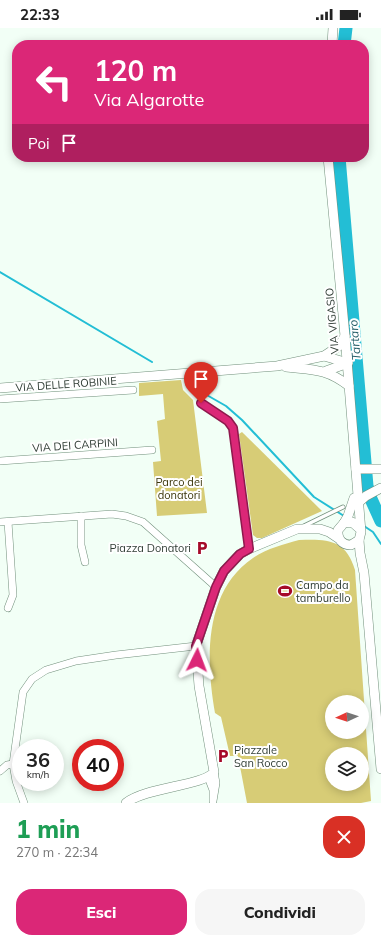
<!DOCTYPE html>
<html lang="it">
<meta charset="utf-8">
<style>
:root{--surface:#fff;--page:#f6f6f6;--text:#222;--muted:#767676;--accent:#db2777}
body{margin:0;font-family:Mulish,sans-serif;background:var(--page);color:var(--text);height:100vh;display:flex;flex-direction:column;font-size:15px;white-space:nowrap}
*{box-sizing:border-box;margin:0}
p{font-size:13px;color:var(--muted)}
.icon{flex:none;width:22px;height:22px;fill:none;stroke:currentColor;stroke-width:2;stroke-linecap:round;stroke-linejoin:round}
.map{position:relative;height:775px;overflow:hidden}
.sheet{display:flex;flex-direction:column;background:var(--surface);flex:1}
.sheet>*{flex:none}
.guide{position:absolute;left:12px;top:12px;width:357px;height:122px;border-radius:16px;box-shadow:0 2px 10px #0003;background:#db2777;color:#fff;overflow:hidden}
.needle{width:26px;rotate:267deg}
.controls{position:absolute;left:325px;top:667px;display:grid;gap:8px}
.controls a{display:grid;place-items:center;width:44px;height:44px;border-radius:50%;background:var(--surface);box-shadow:0 2px 10px #0003;font-size:20px}
.speed{position:absolute;left:12px;top:711px;display:flex;gap:8px;font-size:20px;font-weight:700;text-align:center}
.speed>*{display:grid;place-content:center;width:52px;height:52px;border-radius:50%;background:var(--surface);box-shadow:0 2px 10px #0003;line-height:1}
.speed small{font-size:10px;font-weight:400}
.speed .limit{border:6px solid #d22;background:#fff;color:#111}
.pin{position:absolute;display:grid;place-items:center;width:34px;height:34px;color:#fff;margin:-41px -17px;border-radius:50% 50% 50% 0;rotate:-45deg;box-shadow:0 0 4px #0007}
.pin .icon{rotate:45deg}
.me{position:absolute;width:44px;margin:-22px;rotate:3deg;stroke-linejoin:round;filter:drop-shadow(0 0 3px #0008)}
.turn{display:flex;align-items:center;gap:14px;height:84px;padding:0 16px;font-size:18px}
.turn .icon{width:52px;height:52px;stroke-width:2.5}
.turn b{display:block;font-size:28px;line-height:34px}
.then{display:flex;align-items:center;height:38px;padding:0 16px;background:#0003;gap:8px;font-size:15px}
.round{display:grid;place-items:center;flex:none;width:42px;height:42px;border-radius:16px;background:var(--page)}
.head{display:flex;align-items:center;justify-content:space-between;height:68px;padding:0 16px}
h1{font-size:24px;font-weight:800;line-height:30px;color:#1e9e55}
.cta{display:flex;gap:8px;margin-top:auto;padding:8px 16px}
.cta a{flex:1;height:46px;border-radius:16px;background:var(--accent);color:#fff;font-size:16px;font-weight:800;line-height:46px;text-align:center}
.cta a+a{background:var(--page);color:var(--text)}
.status{display:flex;justify-content:space-between;align-items:center;height:28px;padding:0 20px;background:var(--surface);direction:ltr}
.status svg{height:11px;fill:currentColor}
.map>svg:first-child{display:block}
</style>
<div class="status"><b>22:33</b><svg viewBox="0 0 49 12"><path d="M0 12V9h3v3zM5 12V6h3v6zM10 12V3h3v9zM15 12V0h3v12zM26 1h20v11H26zM47 4h2v5h-2z"/></svg></div>
<div class="map">
<svg width="381" height="775" viewBox="0 0 381 775">
<rect width="100%" height="100%" fill="#f2fff6"/>
<g fill="#d7cc76" fill-rule="evenodd">
<path d="M181,352L183,362L193,372L207,485L157,488L153,434L161,433L157,393L165,391L163,366L139,368V355Z"/>
<path d="M242,404L322,483L262,510H257L253,507L239,406Z"/>
<path d="M299,512C327,511 346,511 355,542L371,773L361,775H247L238,728H230L221,689L215,685C206,633 203,564 253,530C266,521 284,516 299,512ZM332,674H362V704H332ZM332,726H362V756H332Z"/>
</g>
<g fill="none" stroke-linecap="round" stroke-linejoin="round">
<g stroke="#23bed5" stroke-width="2">
<path d="M0,244L152,334"/>
<path d="M191,358L226,378L242,392L314,469L344,488"/>
<path d="M364,498L373,504L381,516"/>
</g>
<g stroke="#23bed5" stroke-width="13">
<path d="M344,17L346,0"/>
<path d="M339,129L367,458L371,471L381,493"/>
</g>
<defs>
<path id="lane" d="M304,498L343,479"/>
<g id="street">
<path d="M0,371L133,362"/>
<path d="M201,375L228,393L233,401L249,521"/>
<path d="M0,433L152,422"/>
<path d="M81,488V517L85,534"/>
<path d="M0,494L112,486L126,488L143,494L216,559"/>
<path d="M8,494L13,567L8,580"/>
<path d="M13,736L16,753L24,775"/>
<path d="M0,743L7,737L13,736L23,664L32,651L46,642L76,633L116,627L196,618"/>
<path d="M208,749L213,762V773L216,755L214,744"/>
</g>
<g id="secondary">
<path d="M332,17L333,0"/>
<path d="M328,129L345,308L361,504L359,512L351,517C342,517 337,511 338,502L344,495L352,494L360,501"/>
<path d="M324,328L348,335"/>
<path d="M286,339C313,342 326,340 349,358"/>
<path d="M326,343L348,335"/>
<path d="M0,360L277,338L324,328L339,318L345,308"/>
<path d="M356,441H381"/>
<path d="M357,476L366,468L381,460"/>
<path d="M344,495L348,488L354,470"/>
<path d="M359,512L360,525L364,545L381,741"/>
<path d="M126,775C146,759 203,758 214,744L199,658L196,618L216,559L224,543L240,526L249,521L297,501H320L329,504L338,510"/>
</g>
</defs>
<use href="#lane" stroke="#72907c" stroke-width="5"/>
<use href="#street" stroke="#72907c" stroke-width="8"/>
<use href="#secondary" stroke="#72907c" stroke-width="10"/>
<use href="#lane" stroke="#fff" stroke-width="3.5"/>
<use href="#street" stroke="#fff" stroke-width="7"/>
<use href="#secondary" stroke="#fff" stroke-width="9"/>
</g>
<g fill="none" stroke-linecap="round" stroke-linejoin="round">
<defs>
<path id="route" d="M197,632L196,618L216,559L224,543L240,526L249,521L233,400L228,393L201,375"/>
</defs>
<use href="#route" stroke="#8e194d" stroke-width="10"/>
<use href="#route" stroke="#db2777" stroke-width="7"/>
</g>
<defs>
<symbol id="parking-bare" viewBox="-9 -9 18 18"><path d="M-3.5-5.5H1a3.5 3.5 0 0 1 0 7H-1V5.5H-3.5ZM-1-3.4V-.6H.8a1.4 1.4 0 0 0 0-2.8Z" fill="#a50a29" stroke="#fff" stroke-width="2.5" paint-order="stroke"/></symbol>
<symbol id="stadium-bare" viewBox="-9 -9 18 18"><path d="M0-5a6.5 5 0 1 0 0 10a6.5 5 0 1 0 0-10ZM-3.5-1.8h7v3.6h-7Z" fill="#a50a29" stroke="#fff" stroke-width="2.5" paint-order="stroke"/></symbol>
</defs>
<g fill-rule="evenodd">
<use href="#parking-bare" x="192" y="510" width="20" height="20"/>
<use href="#stadium-bare" x="275" y="553" width="20" height="20"/>
<use href="#parking-bare" x="213" y="718" width="20" height="20"/>
</g>
<g text-anchor="middle" stroke-width="4" stroke-linejoin="round" paint-order="stroke">
<g font-size="11" fill="#303d35" stroke="#fff">
<text transform="translate(332 293) rotate(-95)" y="4">VIA VIGASIO</text>
<text transform="translate(66 356) rotate(-4)" y="4">VIA DELLE ROBINIE</text>
<text transform="translate(75 417) rotate(-4)" y="4">VIA DEI CARPINI</text>
</g>
<g font-size="11" fill="#3d370c" stroke="#fff">
<text x="179" y="458">Parco dei<tspan x="179" dy="13">donatori</tspan></text>
</g>
<g font-size="11" fill="#303d35" stroke="#fff" text-anchor="start">
<text x="191" y="524" text-anchor="end">Piazza Donatori</text>
<text x="296" y="561">Campo da<tspan x="296" dy="13">tamburello</tspan></text>
<text x="234" y="726">Piazzale<tspan x="234" dy="13">San Rocco</tspan></text>
</g>
<g font-size="12" font-style="italic" fill="#255e68" stroke="#fff">
<text transform="translate(355 312) rotate(-95)" y="4">Tartaro</text>
</g>
</g>
</svg>
<div class="controls">
<a><svg class="needle" viewBox="-14 -14 28 28"><path d="M0-13l5 13h-10z" fill="#e53935"/><path d="M0 13l5-13h-10z" fill="#767676"/></svg></a>
<a><svg class="icon" aria-label="layers" viewBox="0 0 24 24"><path d="M12 4l9 5-9 5-9-5zM3 14l9 5 9-5"/></svg></a>
</div>
<div class="speed"><div>36<small>km/h</small></div><div class="limit">40</div></div>
<div class="pin" style="left:201px;top:375px;background:#d93025"><svg class="icon" aria-label="arrive" viewBox="0 0 24 24"><path d="M6 21V4h12l-3 4 3 4H6"/></svg></div>
<svg class="me" style="left:197px;top:632px" viewBox="-20 -20 40 40"><path d="M0-17L14 15 0 8-14 15z" fill="#db2777" stroke="#fff" stroke-width="4"/></svg>
<div class="guide">
<div class="turn"><svg class="icon" aria-label="left" viewBox="0 0 24 24"><path d="M17 20v-9H6M10 6l-5 5 5 5"/></svg><div><b>120 m</b>Via Algarotte</div></div>
<div class="then">Poi<svg class="icon" aria-label="arrive" viewBox="0 0 24 24"><path d="M6 21V4h12l-3 4 3 4H6"/></svg></div>
</div>
</div>
<section class="sheet">
<div class="head"><div><h1>1 min</h1><p>270 m · 22:34</p></div><a class="round" style="background:#d93025;color:#fff"><svg class="icon" aria-label="close" viewBox="0 0 24 24"><path d="M6 6l12 12M18 6L6 18"/></svg></a></div>
<div class="cta"><a>Esci</a><a>Condividi</a></div>
</section>
